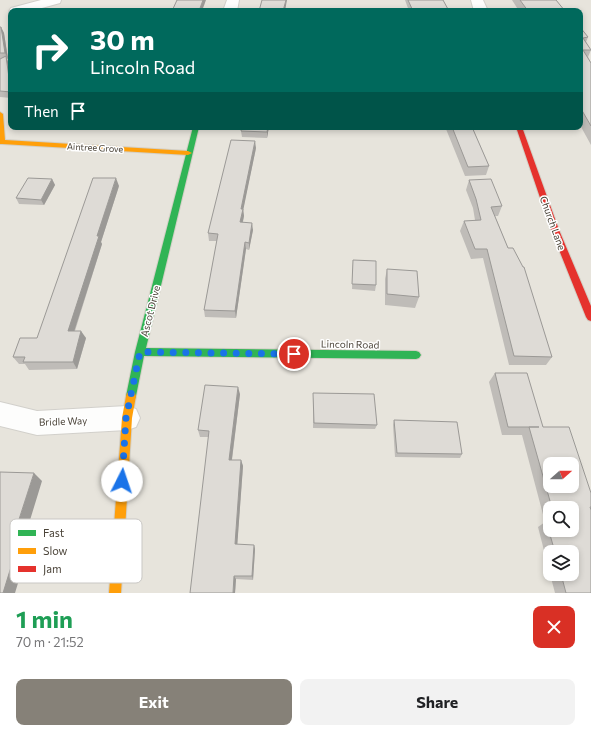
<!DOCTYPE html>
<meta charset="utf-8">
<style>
:root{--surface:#fff;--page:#f2f2f2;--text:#202124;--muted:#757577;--accent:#868178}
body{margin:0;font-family:Commissioner,sans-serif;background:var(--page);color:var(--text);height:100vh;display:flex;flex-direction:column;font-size:15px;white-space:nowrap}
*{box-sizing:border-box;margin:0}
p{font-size:13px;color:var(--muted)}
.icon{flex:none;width:22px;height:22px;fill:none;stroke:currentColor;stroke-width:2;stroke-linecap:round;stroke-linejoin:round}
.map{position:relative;height:593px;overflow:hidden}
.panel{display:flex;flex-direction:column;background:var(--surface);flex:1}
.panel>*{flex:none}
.hud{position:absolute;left:8px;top:8px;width:575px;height:122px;border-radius:8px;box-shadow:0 2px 6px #0003;background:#00695c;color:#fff;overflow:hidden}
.needle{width:26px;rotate:69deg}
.buttons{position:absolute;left:543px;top:457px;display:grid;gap:8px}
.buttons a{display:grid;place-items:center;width:36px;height:36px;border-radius:8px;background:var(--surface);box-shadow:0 2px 6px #0003;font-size:20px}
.pin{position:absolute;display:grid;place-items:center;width:34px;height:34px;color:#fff;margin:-17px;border:2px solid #fff;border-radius:50%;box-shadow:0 1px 4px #0007}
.me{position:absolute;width:44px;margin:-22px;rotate:4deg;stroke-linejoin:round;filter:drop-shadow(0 0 3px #0008)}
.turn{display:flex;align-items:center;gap:14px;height:84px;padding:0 16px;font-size:18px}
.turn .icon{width:52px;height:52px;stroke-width:2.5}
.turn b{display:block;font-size:28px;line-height:34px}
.then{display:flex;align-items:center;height:38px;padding:0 16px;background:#0003;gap:8px;font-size:15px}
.round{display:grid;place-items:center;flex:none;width:42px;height:42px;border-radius:8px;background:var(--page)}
.overview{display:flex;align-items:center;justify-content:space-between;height:68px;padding:0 16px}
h1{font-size:24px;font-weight:700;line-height:30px;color:#1e9e55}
.button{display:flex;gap:8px;margin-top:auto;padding:8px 16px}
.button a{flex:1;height:46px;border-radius:8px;background:var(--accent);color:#fff;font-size:16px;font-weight:700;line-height:46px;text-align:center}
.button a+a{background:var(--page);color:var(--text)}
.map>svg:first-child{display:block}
</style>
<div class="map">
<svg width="591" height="593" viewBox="0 0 591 593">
<rect width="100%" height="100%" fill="#f4f2ee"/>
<path fill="#e7e4dc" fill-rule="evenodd" d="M0,0H591V593H0ZM11,11H580V127H11ZM550,464H572V486H550ZM550,508H572V530H550ZM550,552H572V574H550Z"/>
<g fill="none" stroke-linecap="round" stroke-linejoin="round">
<defs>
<g id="street">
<path d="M41,0H61L60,3L31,11H11V13L9,11L11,8Z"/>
<path d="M227,0H239L237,11H223Z"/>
<path d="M471,0H483L488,11H474Z"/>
<path d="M0,402L37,411L127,406L136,409L140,418L136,427L127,430L37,435L0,426Z"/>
</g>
<path id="fast" d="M193,127H199L146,348L416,351L419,352L421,355L419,358L416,359L144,356L136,396L135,399L131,401L127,399L126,396L135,352Z"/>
<g id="slow">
<path d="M0,112L3,114L5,140L188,151L192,153L188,155L2,144H0Z"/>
<path d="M131,391L135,393L136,396L132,418L121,593H109L122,418L126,396L127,393Z"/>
</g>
<path id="jam" d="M516,127H522L559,230L591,306V321L588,320L586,317L551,230Z"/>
</defs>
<use href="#street" stroke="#d2d0cb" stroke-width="2"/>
<use href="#fast" stroke="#d3cfc5" stroke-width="2"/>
<use href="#slow" stroke="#d3cfc5" stroke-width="2"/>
<use href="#jam" stroke="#d3cfc5" stroke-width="2"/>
<use href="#street" fill="#fdfdfc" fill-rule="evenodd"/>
<use href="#fast" fill="#30b455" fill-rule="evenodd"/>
<use href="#slow" fill="#ff9f0a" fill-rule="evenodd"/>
<use href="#jam" fill="#e5322d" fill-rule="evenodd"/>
</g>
<g fill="#bfbcb8" fill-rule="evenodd">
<path d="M405,0H443L449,11H409Z"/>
<path d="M512,0H556L565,11H519Z"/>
<path d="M0,27H1L4,33L8,59H7L8,62L11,81V98L0,97V59H1H0Z"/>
<path d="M580,27L588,37L586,42L591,50L588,57L591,63V145L580,125Z"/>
<path d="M269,127L267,138L242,137L241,131Z"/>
<path d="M447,127H472L489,166L486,175L465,176L446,129Z"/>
<path d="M256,148L243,209L244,216L243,222L253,230L249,250L246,249L236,318L205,317L204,310L217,241H209L208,233Z"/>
<path d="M52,179L55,185L44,205L19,204L16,198Z"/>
<path d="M469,180L502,206L498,216H495L552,357L546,365H509L483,258L471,259L460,231L464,221L475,220L473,208L466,190Z"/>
<path d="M119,186L101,242L102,244L75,331L86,338L77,369L29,370L25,364H19L13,357L37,338Z"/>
<path d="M353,260L376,285L375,291L352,289Z"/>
<path d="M387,269L419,297L415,308L385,305V279Z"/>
<path d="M495,373L543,427L591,493V593H555L550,574H572V552H550V574L538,527L545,522L522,435H502L489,382ZM550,508H572L550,530Z"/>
<path d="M240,394L232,460H241L243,466L237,545H254L255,549L253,580L236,579L235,593L208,437H200L198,430Z"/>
<path d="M313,398L377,425L375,429L313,428Z"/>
<path d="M394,420L462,454L460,458L395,457L393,425Z"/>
</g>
<g fill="#9b9996">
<path d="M203,0H206L202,11H199Z"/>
<path d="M286,0H287L285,11H283Z"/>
<path d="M1,27L4,33L8,59L5,53Z"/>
<path d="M6,56L8,62L11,81V93Z"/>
<path d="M268,127H269L267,138V132Z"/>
<path d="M255,141L256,148L242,216L241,209Z"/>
<path d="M116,178L119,186L101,242L102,244L72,338L68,331L97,236Z"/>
<path d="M52,179L55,185L44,205L41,200Z"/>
<path d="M243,209L244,216L241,229L240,222Z"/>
<path d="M252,223L253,230L249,250V243Z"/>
<path d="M245,242L246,249L236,318L235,311Z"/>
<path d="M81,331L86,338L77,369L73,362Z"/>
<path d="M238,387L240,394L231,466L229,460Z"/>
<path d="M241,460L243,466L237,549L235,544Z"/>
<path d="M34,473L42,481L23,543L29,547L15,593H3L12,541Z"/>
<path d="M254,545L255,549L253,580L252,576Z"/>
<path d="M234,576L236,579L235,593H233Z"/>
</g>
<g fill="#dedbd6" stroke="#9b9996" fill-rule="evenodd">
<path d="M177,0H203L199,11H172Z"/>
<path d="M262,0H286L283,11H259Z"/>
<path d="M408,0H443L449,11H413Z"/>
<path d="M520,0H556L565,11H528Z"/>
<path d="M0,27H1L5,53H0Z"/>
<path d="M580,27L588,37L583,38L591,50H583L591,63V126L580,107Z"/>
<path d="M6,56L11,92L0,91V59Z"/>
<path d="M242,127H268L267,132L241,131Z"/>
<path d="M452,127H472L489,166L468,167Z"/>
<path d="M231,140L255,141L241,209H243L240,222L252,223L249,243L245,242L235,311L204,310L218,234L208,233Z"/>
<path d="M28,178L52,179L41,200L16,198Z"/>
<path d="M93,178H116L97,236H99L68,331H81L73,362H23L25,357H13L20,338H37Z"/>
<path d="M491,179L502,206L491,207L508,248H513L523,267H524L552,357L514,356L487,249H475L464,221L481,220L476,199L469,180Z"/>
<path d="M353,260L376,261V285L352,284Z"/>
<path d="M387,269L417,271L419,297L387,294Z"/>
<path d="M495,373H527L543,427H569L591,493V507H590L591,510V593H566L561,574H572V552H555L546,521H550V530H572V508H552L529,427H539H508ZM550,464H572V486H550Z"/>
<path d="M205,385L238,387L229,460H241L235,544L254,545L252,576H234L233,593H190L209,431L198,430Z"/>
<path d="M313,393L374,394L377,425L314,423Z"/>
<path d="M394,420L457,422L462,454L397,453Z"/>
<path d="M0,472L34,473L12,541H19L3,593H0Z"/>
</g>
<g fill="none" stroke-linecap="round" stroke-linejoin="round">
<path stroke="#1a73e8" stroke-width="7" stroke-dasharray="0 12.6" d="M122,481L126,418L140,352L294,354"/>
</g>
<g text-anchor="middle" stroke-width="3" stroke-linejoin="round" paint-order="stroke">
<g font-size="9" fill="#4b4439" stroke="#fff">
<text transform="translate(95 148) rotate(3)" y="3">Aintree Grove</text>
</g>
<g font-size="10" fill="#4b4439" stroke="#fff">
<text transform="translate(553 223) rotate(70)" y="4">Church Lane</text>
<text transform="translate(150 311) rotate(-76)" y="4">Ascot Drive</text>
<text transform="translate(350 344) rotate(1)" y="4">Lincoln Road</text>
<text transform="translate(63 421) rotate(-2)" y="4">Bridle Way</text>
</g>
</g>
<rect x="10" y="519" width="132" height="64" rx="6" fill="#fff" stroke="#c9c7c4" stroke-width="1"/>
<rect x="18" y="530" width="18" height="6" fill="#30b455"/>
<rect x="18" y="548" width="18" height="6" fill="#ff9f0a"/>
<rect x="18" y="566" width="18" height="6" fill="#e5322d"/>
<g font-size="11" fill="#4b4439">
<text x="43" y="537">Fast</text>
<text x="43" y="555">Slow</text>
<text x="43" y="573">Jam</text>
</g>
</svg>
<div class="buttons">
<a><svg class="needle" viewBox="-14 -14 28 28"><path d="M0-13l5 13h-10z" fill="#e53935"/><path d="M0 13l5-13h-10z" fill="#757577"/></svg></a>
<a><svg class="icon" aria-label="search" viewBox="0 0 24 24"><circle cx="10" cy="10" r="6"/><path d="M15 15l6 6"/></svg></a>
<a><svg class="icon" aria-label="layers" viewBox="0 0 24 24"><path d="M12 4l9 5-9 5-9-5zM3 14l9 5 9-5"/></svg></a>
</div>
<div class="pin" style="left:294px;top:354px;background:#d93025"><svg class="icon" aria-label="arrive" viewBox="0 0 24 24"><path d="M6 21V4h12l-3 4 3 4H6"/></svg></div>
<svg class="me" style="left:122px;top:481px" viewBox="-20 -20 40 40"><circle r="19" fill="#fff"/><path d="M0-13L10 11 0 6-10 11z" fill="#1a73e8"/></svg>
<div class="hud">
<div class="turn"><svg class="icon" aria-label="right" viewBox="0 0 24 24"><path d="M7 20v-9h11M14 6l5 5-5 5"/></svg><div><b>30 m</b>Lincoln Road</div></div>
<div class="then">Then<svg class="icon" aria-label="arrive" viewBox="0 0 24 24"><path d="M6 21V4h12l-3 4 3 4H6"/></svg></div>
</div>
</div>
<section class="panel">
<div class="overview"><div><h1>1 min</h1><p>70 m · 21:52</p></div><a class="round" style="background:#d93025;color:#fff"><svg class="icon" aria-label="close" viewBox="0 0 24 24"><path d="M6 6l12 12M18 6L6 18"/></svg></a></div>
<div class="button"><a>Exit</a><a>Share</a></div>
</section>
